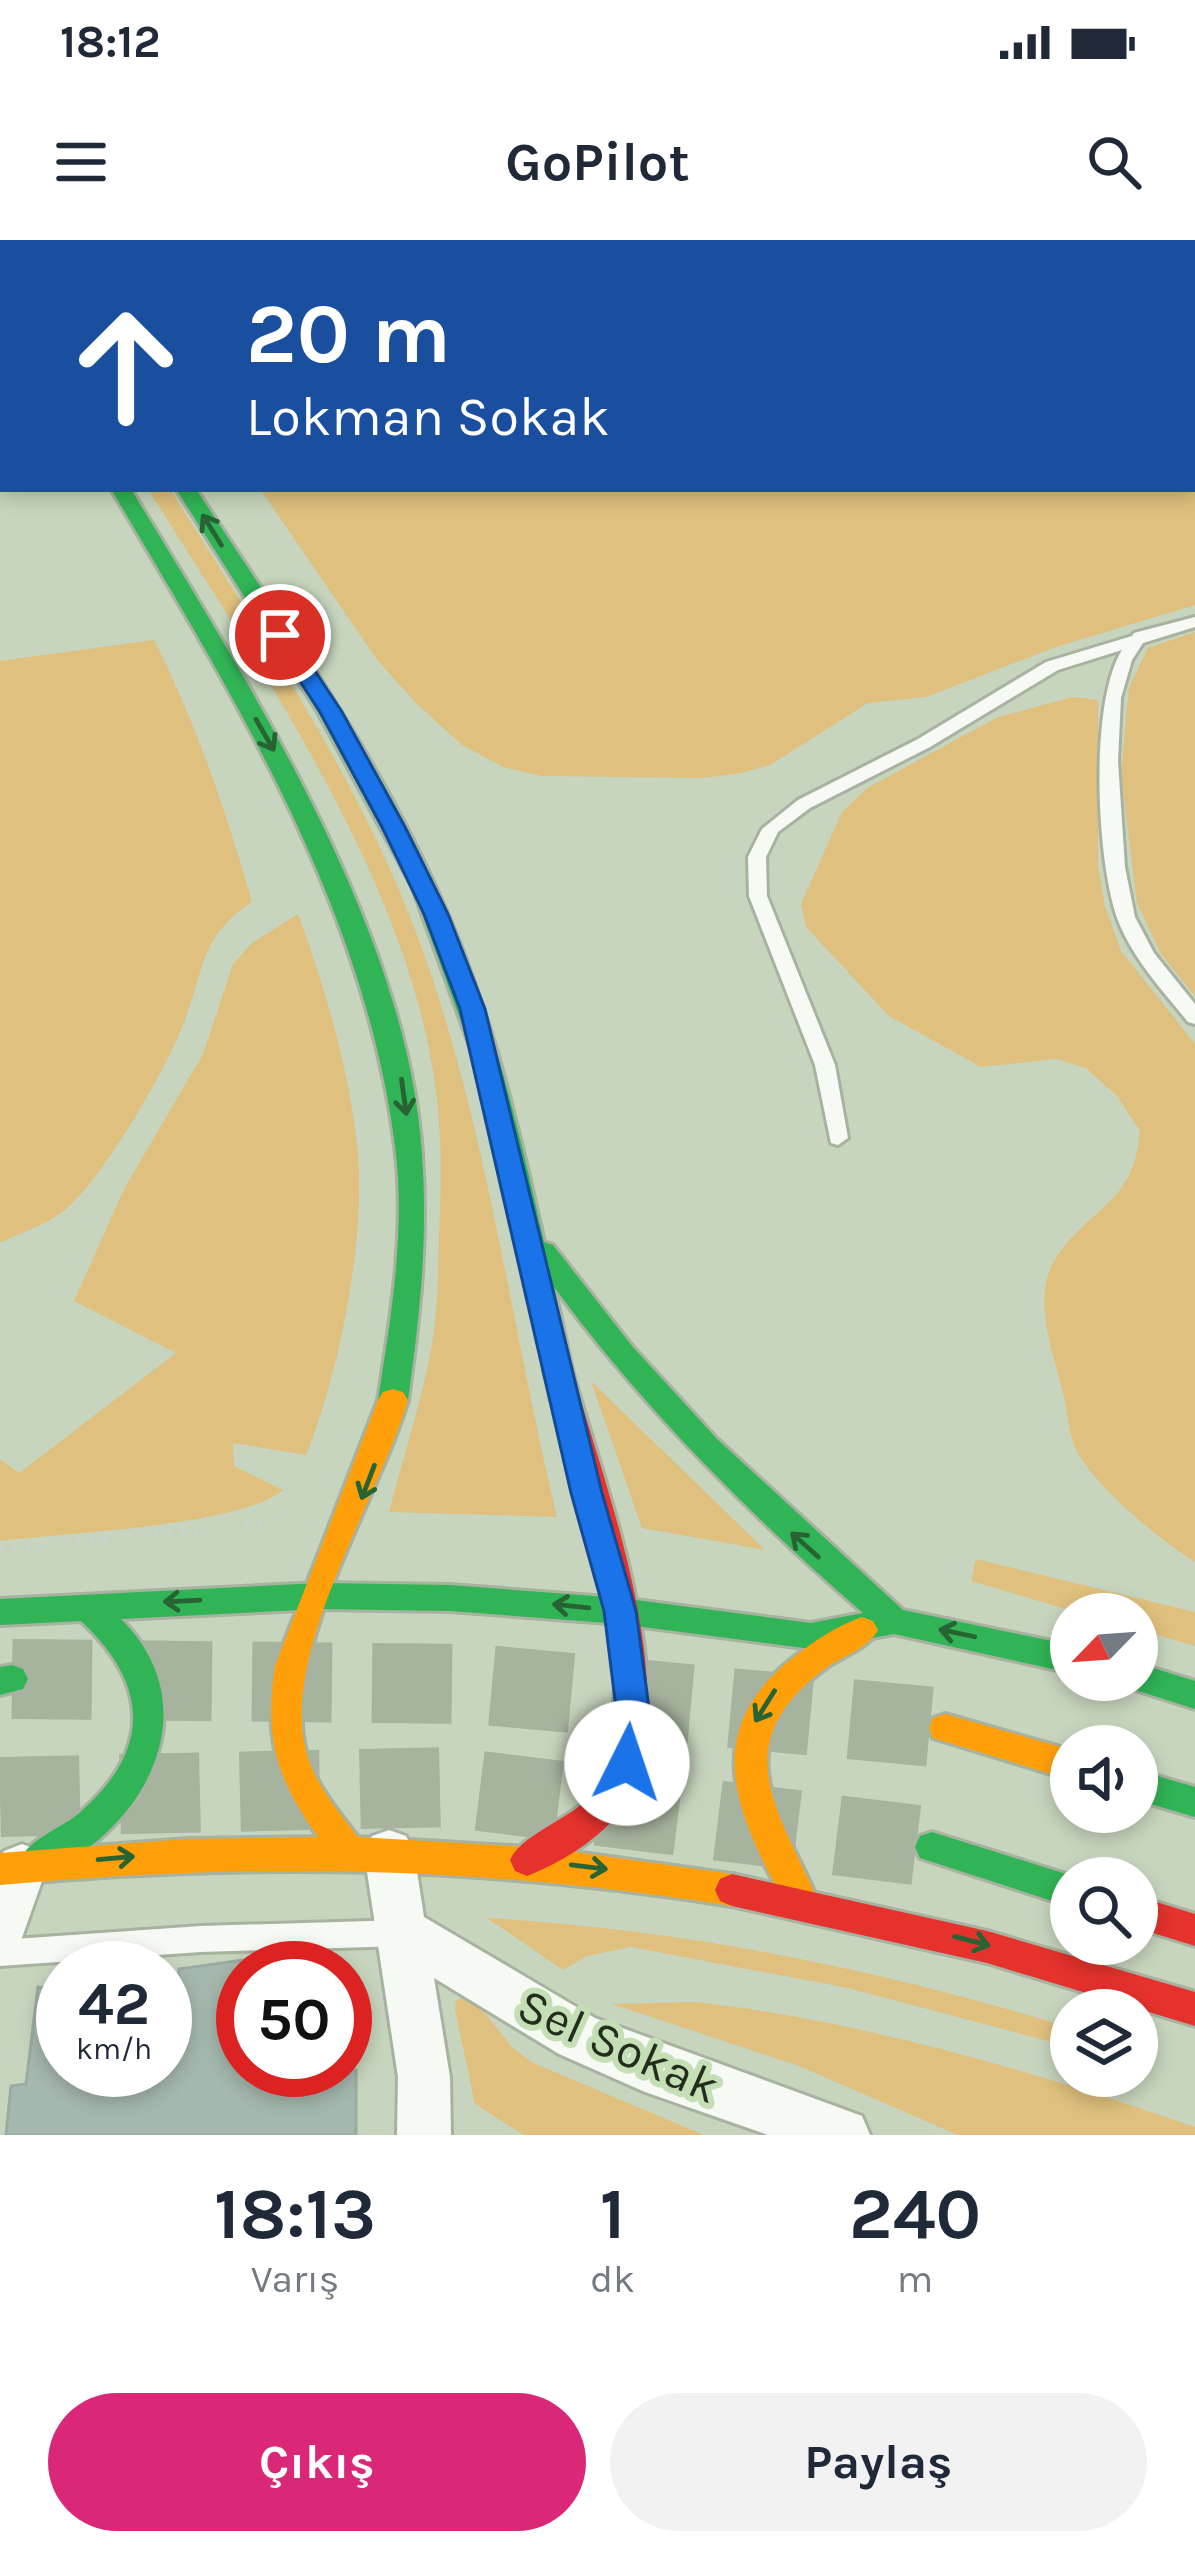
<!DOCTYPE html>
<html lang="tr">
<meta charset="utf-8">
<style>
:root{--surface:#fff;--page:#f2f2f3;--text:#1f2937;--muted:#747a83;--accent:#db2777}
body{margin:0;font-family:Karla,sans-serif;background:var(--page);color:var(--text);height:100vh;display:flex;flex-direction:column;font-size:45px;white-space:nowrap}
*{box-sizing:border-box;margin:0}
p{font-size:39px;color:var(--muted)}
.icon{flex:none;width:66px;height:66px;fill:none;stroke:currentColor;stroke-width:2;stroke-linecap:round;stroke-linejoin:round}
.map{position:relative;height:1895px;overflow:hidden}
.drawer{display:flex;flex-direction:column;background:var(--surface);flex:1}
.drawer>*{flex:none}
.guide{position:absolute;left:0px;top:0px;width:1197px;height:252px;box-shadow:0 6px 18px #0003;background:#1a4fa0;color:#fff;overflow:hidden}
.needle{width:78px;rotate:245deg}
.buttons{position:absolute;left:1050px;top:1353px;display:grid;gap:24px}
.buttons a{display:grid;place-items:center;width:108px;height:108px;border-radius:50%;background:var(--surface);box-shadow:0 6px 18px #0003;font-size:60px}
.speed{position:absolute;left:36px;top:1701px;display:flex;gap:24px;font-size:60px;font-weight:700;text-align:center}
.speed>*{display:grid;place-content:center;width:156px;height:156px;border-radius:50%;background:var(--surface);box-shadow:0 6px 18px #0003;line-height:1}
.speed small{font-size:30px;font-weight:400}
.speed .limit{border:18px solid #d22;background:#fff;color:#111}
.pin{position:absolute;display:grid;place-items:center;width:102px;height:102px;color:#fff;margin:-51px;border:6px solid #fff;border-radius:50%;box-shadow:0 3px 12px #0007}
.me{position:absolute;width:132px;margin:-66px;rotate:4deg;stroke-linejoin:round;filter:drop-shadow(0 0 9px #0008)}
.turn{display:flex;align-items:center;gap:42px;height:252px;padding:0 48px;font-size:54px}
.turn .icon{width:156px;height:156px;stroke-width:2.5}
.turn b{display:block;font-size:84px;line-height:102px}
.eta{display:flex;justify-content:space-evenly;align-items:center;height:204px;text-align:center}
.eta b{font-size:72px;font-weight:700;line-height:84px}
.action{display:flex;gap:24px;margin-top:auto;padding:24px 48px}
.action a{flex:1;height:138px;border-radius:72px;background:var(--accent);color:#fff;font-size:48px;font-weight:700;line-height:138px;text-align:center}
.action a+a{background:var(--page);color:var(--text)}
.status{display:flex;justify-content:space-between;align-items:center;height:84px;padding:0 60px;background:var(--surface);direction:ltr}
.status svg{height:33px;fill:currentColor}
header{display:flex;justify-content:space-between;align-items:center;height:156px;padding:0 48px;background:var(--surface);font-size:54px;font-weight:700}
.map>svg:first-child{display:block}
</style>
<div class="status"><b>18:12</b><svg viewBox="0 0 49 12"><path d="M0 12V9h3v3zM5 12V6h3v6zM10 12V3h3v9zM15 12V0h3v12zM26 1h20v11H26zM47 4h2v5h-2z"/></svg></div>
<header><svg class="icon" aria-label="menu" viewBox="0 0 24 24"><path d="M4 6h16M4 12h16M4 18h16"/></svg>GoPilot<svg class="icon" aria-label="search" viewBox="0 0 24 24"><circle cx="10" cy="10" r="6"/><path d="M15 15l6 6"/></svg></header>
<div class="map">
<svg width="1195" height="1895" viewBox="0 0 1195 1895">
<rect width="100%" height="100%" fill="#c7d5be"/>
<g fill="#dfc07e">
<path d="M141,0H1195V365L1056,407L926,457L868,463L770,525L741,533L703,538L541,536L503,527L462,505L416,463L378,421L260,249H1194V3H128Z"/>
<path d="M148,249H170C260,394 361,541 420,703C487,886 511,1087 557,1277L389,1272C403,1217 422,1161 432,1105C438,1069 438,1033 439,996C441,954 442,911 438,869C418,653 261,430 148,249Z"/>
<path d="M1195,392V756L1161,714L1137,663L1121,533L1129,447L1148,408Z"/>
<path d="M154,400C197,485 226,571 252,662C198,698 205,731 183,785C167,828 100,943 65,970C46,985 22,992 0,1003V421Z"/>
<path d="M1073,457L1098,460V626L1105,666L1121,711L1195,804V1322C1161,1301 1091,1244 1075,1207C1069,1194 1068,1176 1065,1162C1056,1118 1029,1059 1056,1018C1091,965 1134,965 1140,891L1117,856L1086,828L1056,819L981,827L889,776L806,687L801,664L842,572L867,548L998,477Z"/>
<path d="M298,674C326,750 351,835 358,916C365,1005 339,1133 306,1215L233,1203L234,1226L283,1250C242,1286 62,1293 0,1301V1219L19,1233L176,1113L74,1061L124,949L203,814L233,724L252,703Z"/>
<path d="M591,1141L765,1310L642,1288Z"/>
<path d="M976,1319L1195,1372V1406L1137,1389V1374H1083L971,1341Z"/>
<path d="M487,1678C685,1690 881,1729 1071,1788V1807L848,1748L631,1707L587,1716L563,1730Z"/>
<path d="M470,1754L512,1807L531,1822L704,1895H524L475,1864L455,1770L456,1761Z"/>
<path d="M696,1762C868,1782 1032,1831 1195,1887V1895H958L799,1826L612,1764Z"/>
</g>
<path fill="#a6b8ad" stroke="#9aaca1" stroke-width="3" d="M243,1720V1830H356V1895H6L11,1846L26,1844L38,1747L63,1749V1830H171L179,1729Z"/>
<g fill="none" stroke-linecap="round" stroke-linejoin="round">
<g stroke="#a6b39e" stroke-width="80" stroke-dasharray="80 40" stroke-linecap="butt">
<path d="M12,1439L475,1444L945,1488"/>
<path d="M0,1557L448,1547L932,1607"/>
</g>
<defs>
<g id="lane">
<path d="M1195,377V387L1143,403L1132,420L1121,458L1118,521L1125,627L1135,677L1154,713L1195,764V784L1188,782C1163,751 1134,720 1119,683C1096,626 1089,462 1122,410L1058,430L930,507L810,568L778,592L766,617L767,656L835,825L848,898L838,905L831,903L815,825L749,656L748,617L762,589L798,560L918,499L1046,422L1132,396L1134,393Z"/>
<path d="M404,1680L414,1684L418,1693L414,1702L404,1706L201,1712L0,1726V1700L201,1686Z"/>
</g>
<g id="street">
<path d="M389,1590L406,1596L414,1612L424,1677L595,1778L862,1876L870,1895H768L645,1852L559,1814L434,1738L450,1837L451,1895H397L398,1837L364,1612L372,1596Z"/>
<path d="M22,1604L40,1611L47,1627L18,1709L0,1716V1621L4,1611Z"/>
</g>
<g id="fast">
<path d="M0,35L3,36V50L0,49Z"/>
<path d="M111,249H131C246,440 407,687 422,914C428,1002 420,1073 408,1160L403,1168H383L378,1160C391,1076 406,991 395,906C364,664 233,455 111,249Z"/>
<path d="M176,249H196C280,378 371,505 435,646C488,759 517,880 544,1002L553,1005L632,1106L717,1199L903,1370L1071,1405V1433L894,1394L811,1409L620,1384L450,1371L320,1369L121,1379C213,1470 142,1596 37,1636L25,1631L20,1620C29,1599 60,1589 78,1574C152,1511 150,1445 81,1381L0,1385V1359L320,1343L450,1345L620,1358L811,1383L863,1373C750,1275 643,1168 554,1047L572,1130L568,1138H548L471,809L412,646L318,472Z"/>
<path d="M1137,1423L1195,1441V1469L1126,1447L1122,1440H1137Z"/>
<path d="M12,1425L23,1429L28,1439L23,1449L0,1455V1427Z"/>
<path d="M1137,1530L1195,1547V1577L1137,1560Z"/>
<path d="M932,1592L1079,1638H1071V1667L920,1618L915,1607L920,1596Z"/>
</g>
<g id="slow">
<path d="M393,1149L403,1152L408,1160C379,1258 280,1412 306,1511C314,1543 338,1571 358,1597L546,1608L732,1634L744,1639L749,1650L744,1661L732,1666C481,1626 253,1622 0,1645V1613L187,1599L318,1597C276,1538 264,1498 275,1426L378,1160L383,1152Z"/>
<path d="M862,1377L873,1381L878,1390C868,1409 842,1416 826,1428C724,1503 778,1570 818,1660L813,1671L801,1676L789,1671C741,1582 695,1497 790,1420C811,1403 836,1386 862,1377Z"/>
<path d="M945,1474L1071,1510V1540L933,1498L929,1488L933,1478Z"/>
</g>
<g id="jam">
<path d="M25,0H41L42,3H26Z"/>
<path d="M558,1119L568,1122L572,1130C603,1243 685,1450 628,1559C609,1594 563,1622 527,1636L515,1631L510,1620C524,1590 580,1578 600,1544C651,1456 568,1226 544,1130L548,1122Z"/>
<path d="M732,1634L987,1691L1195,1752V1786L987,1723L732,1666L720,1661L715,1650L720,1639Z"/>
<path d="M1137,1656L1195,1674V1706L1137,1688Z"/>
</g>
</defs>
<use href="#lane" stroke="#a7b2a0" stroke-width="6"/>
<use href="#street" stroke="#a7b2a0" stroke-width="6"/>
<use href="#fast" stroke="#a7b2a0" stroke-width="6"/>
<use href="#slow" stroke="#a7b2a0" stroke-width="6"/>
<use href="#jam" stroke="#a7b2a0" stroke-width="6"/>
<path stroke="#cdd2cb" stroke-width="9" stroke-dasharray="3 10" stroke-linecap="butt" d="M0,1310L255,1284L286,1271L300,1256"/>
<use href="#lane" fill="#f7f9f5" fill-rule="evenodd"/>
<use href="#street" fill="#f7f9f5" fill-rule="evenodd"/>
<use href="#fast" fill="#30b455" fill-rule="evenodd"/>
<use href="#slow" fill="#ff9f0a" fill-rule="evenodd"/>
<use href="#jam" fill="#e5322d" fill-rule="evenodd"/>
</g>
<defs><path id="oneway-shaft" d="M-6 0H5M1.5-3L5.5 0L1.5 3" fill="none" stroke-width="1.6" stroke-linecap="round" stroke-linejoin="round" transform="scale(3)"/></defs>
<g stroke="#286333">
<use href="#oneway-shaft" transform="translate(212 290) rotate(-122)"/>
<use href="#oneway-shaft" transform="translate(265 495) rotate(60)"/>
<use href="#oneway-shaft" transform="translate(404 857) rotate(82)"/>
<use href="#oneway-shaft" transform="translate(368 1242) rotate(111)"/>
<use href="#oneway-shaft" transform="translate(805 1305) rotate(-138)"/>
<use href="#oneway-shaft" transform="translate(182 1361) rotate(177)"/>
<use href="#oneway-shaft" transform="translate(571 1366) rotate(-174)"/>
<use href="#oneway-shaft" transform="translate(957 1393) rotate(-168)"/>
<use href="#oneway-shaft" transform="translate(765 1466) rotate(122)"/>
<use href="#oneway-shaft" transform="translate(116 1618) rotate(-5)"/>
<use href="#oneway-shaft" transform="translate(589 1627) rotate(7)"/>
<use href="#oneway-shaft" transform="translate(972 1701) rotate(15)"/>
</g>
<path fill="#1a73e8" stroke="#114b97" stroke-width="3" d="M280,388L288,390L342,472L405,587L448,674L485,769L602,1253L636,1371L649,1468L639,1534L627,1538L615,1534L610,1523L616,1468L604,1371L571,1253L460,769L424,674L382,587L320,472L270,395Z"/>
<g text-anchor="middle" stroke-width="12" stroke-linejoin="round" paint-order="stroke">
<g font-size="48" fill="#232d1d" stroke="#c4deb5">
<text transform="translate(619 1805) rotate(24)" y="17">Sel Sokak</text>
</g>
</g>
</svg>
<div class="buttons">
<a><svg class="needle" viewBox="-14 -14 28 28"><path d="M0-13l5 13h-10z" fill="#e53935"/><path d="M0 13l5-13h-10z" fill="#747a83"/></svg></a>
<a><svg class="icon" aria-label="sound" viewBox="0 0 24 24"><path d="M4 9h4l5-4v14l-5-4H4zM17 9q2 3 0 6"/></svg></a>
<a><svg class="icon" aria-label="search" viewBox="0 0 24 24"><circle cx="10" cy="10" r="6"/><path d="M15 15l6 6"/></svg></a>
<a><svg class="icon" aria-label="layers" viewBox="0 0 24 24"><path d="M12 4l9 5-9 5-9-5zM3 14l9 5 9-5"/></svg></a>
</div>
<div class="speed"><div>42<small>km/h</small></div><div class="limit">50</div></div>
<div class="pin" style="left:280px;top:395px;background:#d93025"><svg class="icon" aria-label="arrive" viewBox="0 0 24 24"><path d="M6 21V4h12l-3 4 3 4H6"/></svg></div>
<svg class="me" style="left:627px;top:1523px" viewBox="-20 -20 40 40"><circle r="19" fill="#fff"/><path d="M0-13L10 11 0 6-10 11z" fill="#1a73e8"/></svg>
<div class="guide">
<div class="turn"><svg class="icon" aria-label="ahead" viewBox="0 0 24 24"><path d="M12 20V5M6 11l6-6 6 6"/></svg><div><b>20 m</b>Lokman Sokak</div></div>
</div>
</div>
<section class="drawer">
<div class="eta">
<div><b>18:13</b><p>Varış</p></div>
<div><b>1</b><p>dk</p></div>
<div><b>240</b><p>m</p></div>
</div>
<div class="action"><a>Çıkış</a><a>Paylaş</a></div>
</section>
